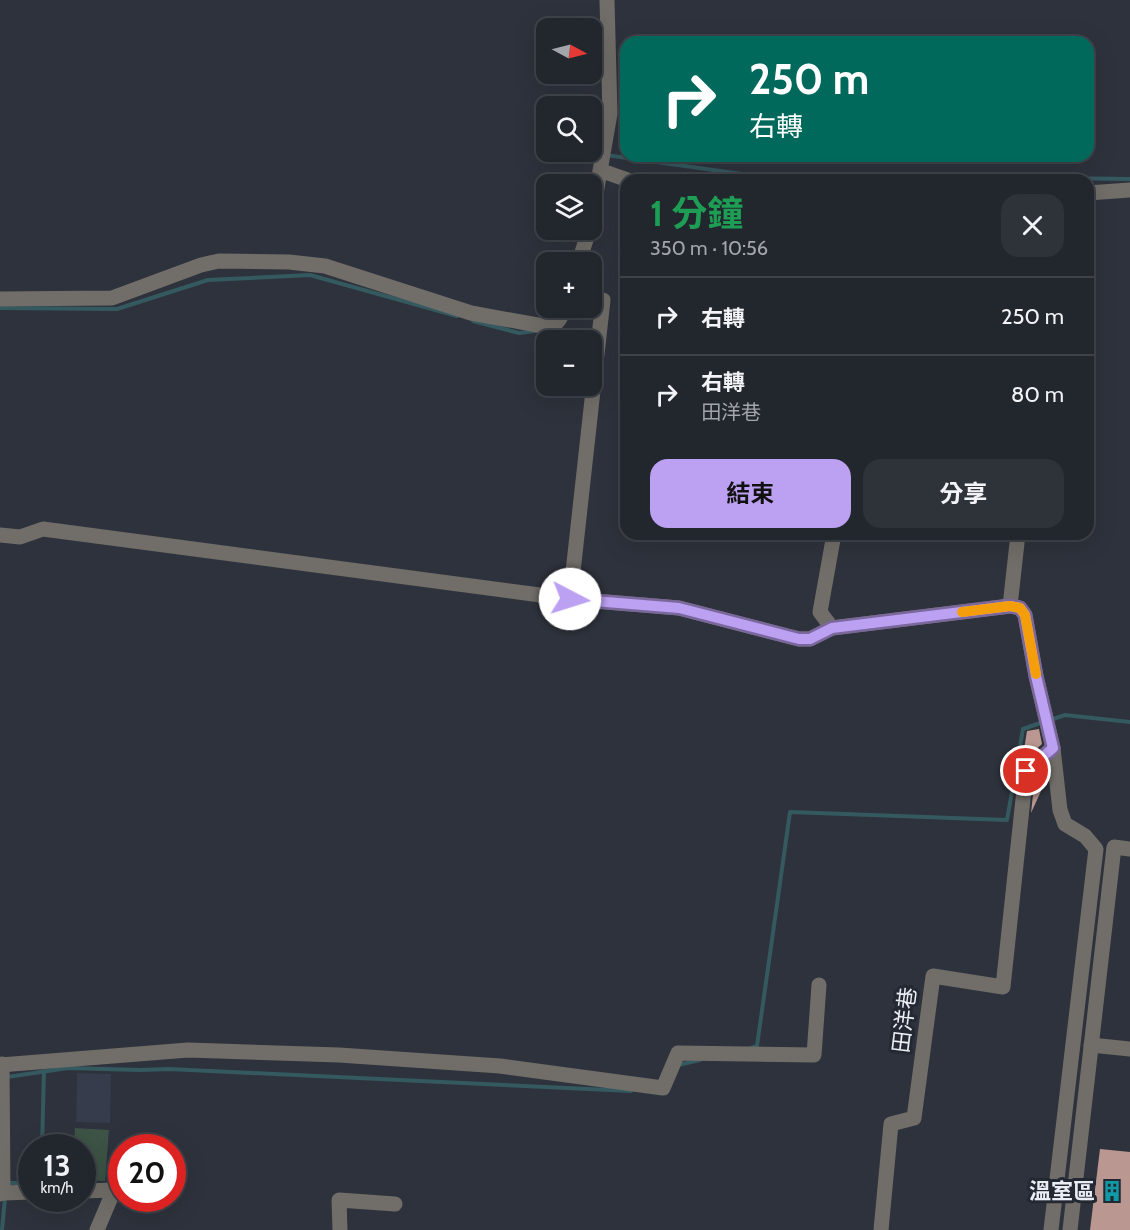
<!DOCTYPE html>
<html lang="zh-TW">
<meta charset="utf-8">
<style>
:root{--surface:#22262d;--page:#2e3239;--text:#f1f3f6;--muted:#a2a5aa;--line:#3f4349;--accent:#bca0f2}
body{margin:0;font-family:Cabin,"Noto Sans TC",sans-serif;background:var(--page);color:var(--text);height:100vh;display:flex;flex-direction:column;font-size:22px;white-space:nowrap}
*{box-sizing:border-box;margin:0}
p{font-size:20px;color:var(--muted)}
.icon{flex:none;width:33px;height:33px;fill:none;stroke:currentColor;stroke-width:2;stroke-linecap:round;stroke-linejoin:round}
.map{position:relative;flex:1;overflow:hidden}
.panel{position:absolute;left:620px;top:174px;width:474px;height:366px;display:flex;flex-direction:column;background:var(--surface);border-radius:18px;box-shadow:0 6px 24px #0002,0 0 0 2px var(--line)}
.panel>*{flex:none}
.top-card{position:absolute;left:620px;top:36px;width:474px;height:126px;border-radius:18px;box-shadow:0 6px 24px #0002,0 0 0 2px var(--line);background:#00695c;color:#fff;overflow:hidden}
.needle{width:39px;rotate:97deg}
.tools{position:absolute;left:536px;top:18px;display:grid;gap:12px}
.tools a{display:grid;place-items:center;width:66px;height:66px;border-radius:12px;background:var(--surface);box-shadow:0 6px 24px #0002,0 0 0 2px var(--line);font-size:30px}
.speed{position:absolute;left:18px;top:1134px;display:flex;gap:12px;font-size:30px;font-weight:700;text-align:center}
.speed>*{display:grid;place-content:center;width:78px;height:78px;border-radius:50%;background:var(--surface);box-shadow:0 6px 24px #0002,0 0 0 2px var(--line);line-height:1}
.speed small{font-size:15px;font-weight:400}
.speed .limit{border:9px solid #d22;background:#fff;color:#111}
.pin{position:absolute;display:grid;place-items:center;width:51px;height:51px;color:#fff;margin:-26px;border:3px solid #fff;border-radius:50%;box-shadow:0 2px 6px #0007}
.me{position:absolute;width:66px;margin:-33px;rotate:95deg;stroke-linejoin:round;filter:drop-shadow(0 0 4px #0008)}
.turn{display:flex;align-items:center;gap:21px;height:126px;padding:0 30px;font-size:27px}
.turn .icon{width:78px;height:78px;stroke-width:2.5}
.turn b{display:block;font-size:42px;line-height:51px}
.round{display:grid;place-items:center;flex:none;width:63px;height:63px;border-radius:18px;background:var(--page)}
.headline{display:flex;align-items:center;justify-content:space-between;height:102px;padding:0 30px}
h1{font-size:36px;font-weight:700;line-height:45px;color:#1e9e55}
.cta{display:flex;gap:12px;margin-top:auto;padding:12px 30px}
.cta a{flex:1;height:69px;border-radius:18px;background:var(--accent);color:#111;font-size:24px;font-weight:700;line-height:69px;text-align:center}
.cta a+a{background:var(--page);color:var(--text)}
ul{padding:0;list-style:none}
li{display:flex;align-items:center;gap:18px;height:78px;padding:0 30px;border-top:2px solid var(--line)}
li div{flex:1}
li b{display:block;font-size:22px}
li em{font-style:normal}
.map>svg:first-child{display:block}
</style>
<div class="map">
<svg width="1130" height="1230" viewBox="0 0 1130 1230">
<rect width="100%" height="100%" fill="#2e323c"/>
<path fill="#363c4c" d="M77,1073L111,1074L110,1123L76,1122Z"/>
<path fill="#3c5346" d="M75,1128L109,1130L105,1181L83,1180L82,1148L74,1147Z"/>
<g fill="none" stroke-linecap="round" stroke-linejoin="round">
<g stroke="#34595f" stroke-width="4">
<path d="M606,155L742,174L1130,179"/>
<path d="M0,308L117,309L208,280L310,275L457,316"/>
<path d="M473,321L519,333L535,331"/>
<path d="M1050,720L1065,715L1130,722"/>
<path d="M751,1048L757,1046L790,812L1007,820L1023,729L1043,722"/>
<path d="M678,1065L700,1060"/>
<path d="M7,1077L68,1068L140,1070L169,1069L631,1091"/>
<path d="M42,1148L44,1071"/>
<path d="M7,1183H32"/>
<path d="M2,1230L5,1198"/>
</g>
</g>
<g fill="#ba9891">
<path d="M1039,729L1042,744L1022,762L1027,731Z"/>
<path d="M1045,767L1047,778L1031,813L1035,776Z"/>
<path d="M1100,1149L1130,1152V1230H1090Z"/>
</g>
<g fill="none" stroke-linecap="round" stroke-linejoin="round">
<g stroke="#716e69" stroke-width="15">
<path d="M602,171L628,180"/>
<path d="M1088,193L1130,190"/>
<path d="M591,222L610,114L607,0"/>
<path d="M579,262L589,230"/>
<path d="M0,299L112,298L201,265L219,261L289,262L325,266L471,313L543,326C558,327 560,319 565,308"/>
<path d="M1018,534L1010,606L1020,608L1025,615L1036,676L1053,748L1060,810L1065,824L1085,836L1096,849L1051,1230"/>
<path d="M0,535L20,537L43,529L570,599L679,608L799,639H810L832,628L1010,606"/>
<path d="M570,599L603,300L591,296"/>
<path d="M832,628L820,612L834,534"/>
<path d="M1091,1045L1130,1049"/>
<path d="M0,1065L188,1050L339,1055L500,1066L663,1088L678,1053L814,1055L819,985"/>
<path d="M82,1191L114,1190"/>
<path d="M3,1193L32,1192"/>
<path d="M0,1194L3,1193L2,1064"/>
<path d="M97,1230L114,1190L121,1158"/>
<path d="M340,1230L339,1200L395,1204"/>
<path d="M881,1230L891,1124L914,1118L933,976L1003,987L1026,771L1053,748"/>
<path d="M1070,1230L1114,847L1130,849"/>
</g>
</g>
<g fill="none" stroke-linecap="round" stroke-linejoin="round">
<defs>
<path id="route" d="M570,599L679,608L799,639H810L832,628L1010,606L1020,608L1025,615L1036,676L1053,748L1026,771"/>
</defs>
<use href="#route" stroke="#7a689d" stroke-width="15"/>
<use href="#route" stroke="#bca0f2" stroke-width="10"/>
<path stroke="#f59e0b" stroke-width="10" d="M962,612L1010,606L1020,608L1025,615L1036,674"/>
</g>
<defs>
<symbol id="building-bare" viewBox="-9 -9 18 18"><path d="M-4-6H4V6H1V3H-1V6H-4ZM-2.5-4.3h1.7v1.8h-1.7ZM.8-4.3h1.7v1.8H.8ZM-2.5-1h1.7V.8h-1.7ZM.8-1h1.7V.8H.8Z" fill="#0f9aa8" stroke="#242832" stroke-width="2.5" paint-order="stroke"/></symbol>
</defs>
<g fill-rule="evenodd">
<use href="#building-bare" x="1097" y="1176" width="30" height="30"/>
</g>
<g text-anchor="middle" stroke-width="6" stroke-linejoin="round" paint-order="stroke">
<g font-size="22" fill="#eaedf4" stroke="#242832">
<text transform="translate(904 1020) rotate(-83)" y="8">田洋巷</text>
</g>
<g font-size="22" font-weight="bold" fill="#eaedf4" stroke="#242832" text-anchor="end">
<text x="1095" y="1199">溫室區</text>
</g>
</g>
</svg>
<div class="tools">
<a><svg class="needle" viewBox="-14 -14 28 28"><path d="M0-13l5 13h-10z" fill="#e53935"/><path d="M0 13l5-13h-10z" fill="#a2a5aa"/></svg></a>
<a><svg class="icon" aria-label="search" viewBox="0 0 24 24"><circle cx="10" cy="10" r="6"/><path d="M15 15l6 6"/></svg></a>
<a><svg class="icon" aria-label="layers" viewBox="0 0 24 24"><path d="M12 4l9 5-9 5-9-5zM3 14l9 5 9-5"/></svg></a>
<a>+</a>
<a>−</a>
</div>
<div class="speed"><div>13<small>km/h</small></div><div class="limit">20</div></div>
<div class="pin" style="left:1026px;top:771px;background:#d93025"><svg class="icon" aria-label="arrive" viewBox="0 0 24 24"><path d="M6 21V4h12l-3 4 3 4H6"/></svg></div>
<svg class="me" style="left:570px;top:599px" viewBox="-20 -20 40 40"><circle r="19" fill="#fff"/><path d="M0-13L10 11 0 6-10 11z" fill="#bca0f2"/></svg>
<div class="top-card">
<div class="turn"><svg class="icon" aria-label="right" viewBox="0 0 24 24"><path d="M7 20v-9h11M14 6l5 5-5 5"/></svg><div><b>250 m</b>右轉</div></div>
</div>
<section class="panel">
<div class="headline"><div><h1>1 分鐘</h1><p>350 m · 10:56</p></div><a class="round"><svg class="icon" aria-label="close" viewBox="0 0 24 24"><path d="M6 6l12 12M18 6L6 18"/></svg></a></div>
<ul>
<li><svg class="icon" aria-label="right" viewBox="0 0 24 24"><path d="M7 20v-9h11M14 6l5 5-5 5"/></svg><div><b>右轉</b></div><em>250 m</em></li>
<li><svg class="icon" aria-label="right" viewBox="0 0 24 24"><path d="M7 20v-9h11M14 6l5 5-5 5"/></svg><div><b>右轉</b><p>田洋巷</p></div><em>80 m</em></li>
</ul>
<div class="cta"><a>結束</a><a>分享</a></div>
</section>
</div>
